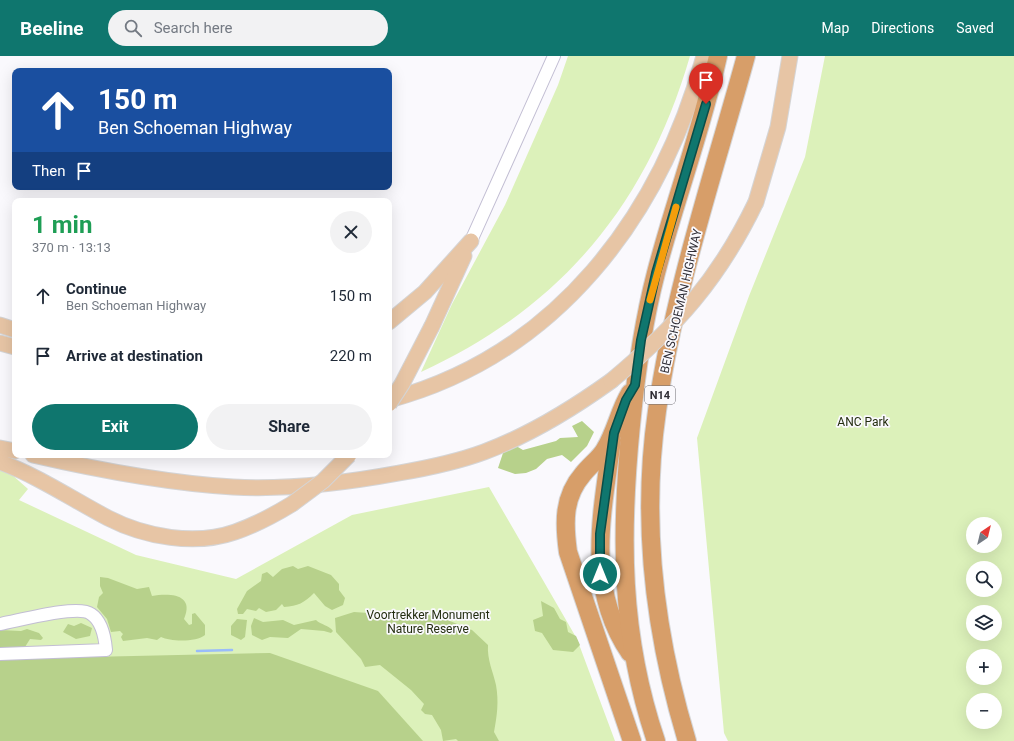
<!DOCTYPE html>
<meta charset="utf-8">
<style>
:root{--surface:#fff;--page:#f2f2f3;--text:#1f2937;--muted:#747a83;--accent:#0f766e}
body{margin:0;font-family:Roboto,sans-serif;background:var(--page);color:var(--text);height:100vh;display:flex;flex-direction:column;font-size:15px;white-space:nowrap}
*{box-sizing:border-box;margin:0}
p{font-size:13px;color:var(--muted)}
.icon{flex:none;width:22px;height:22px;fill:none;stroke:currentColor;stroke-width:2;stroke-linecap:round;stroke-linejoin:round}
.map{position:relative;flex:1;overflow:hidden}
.side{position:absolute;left:12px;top:142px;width:380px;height:260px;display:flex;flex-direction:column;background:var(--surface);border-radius:8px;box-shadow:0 4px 16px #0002}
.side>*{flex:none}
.top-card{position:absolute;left:12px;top:12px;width:380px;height:122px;border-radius:8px;box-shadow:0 4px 16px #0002;background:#1a4fa0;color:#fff;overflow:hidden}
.needle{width:26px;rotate:35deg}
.controls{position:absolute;left:966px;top:461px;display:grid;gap:8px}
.controls a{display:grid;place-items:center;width:36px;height:36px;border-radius:50%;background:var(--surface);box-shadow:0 4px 16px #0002;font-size:20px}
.pin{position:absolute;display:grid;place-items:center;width:34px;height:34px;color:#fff;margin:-41px -17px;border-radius:50% 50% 50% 0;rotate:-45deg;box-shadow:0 0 4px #0007}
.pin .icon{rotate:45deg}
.me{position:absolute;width:44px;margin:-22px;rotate:0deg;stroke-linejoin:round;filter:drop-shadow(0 0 3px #0008)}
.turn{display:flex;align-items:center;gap:14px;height:84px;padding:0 20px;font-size:18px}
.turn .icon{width:52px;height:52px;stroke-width:2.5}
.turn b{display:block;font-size:28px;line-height:34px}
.then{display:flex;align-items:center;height:38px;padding:0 20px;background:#0003;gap:8px;font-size:15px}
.round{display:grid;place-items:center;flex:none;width:42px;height:42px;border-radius:21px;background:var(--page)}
.overview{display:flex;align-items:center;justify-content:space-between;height:68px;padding:0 20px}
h1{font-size:24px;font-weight:700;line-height:30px;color:#1e9e55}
.button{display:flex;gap:8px;margin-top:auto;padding:8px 20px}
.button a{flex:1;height:46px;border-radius:24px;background:var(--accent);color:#fff;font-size:16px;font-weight:700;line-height:46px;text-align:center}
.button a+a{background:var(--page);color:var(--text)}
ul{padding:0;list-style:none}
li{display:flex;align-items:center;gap:12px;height:60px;padding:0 20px}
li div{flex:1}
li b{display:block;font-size:15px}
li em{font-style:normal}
header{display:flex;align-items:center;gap:24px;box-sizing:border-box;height:56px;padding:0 20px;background:var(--accent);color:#fff}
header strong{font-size:19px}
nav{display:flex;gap:22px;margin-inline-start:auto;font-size:14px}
.search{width:280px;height:36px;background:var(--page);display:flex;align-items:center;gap:10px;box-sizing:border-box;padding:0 14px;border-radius:22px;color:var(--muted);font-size:15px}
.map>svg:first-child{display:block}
</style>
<header>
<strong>Beeline</strong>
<div class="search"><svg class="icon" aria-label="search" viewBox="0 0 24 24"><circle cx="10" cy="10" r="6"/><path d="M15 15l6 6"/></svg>Search here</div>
<nav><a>Map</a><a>Directions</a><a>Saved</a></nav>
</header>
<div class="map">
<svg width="1014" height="685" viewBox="0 0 1014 685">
<rect width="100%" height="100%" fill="#faf9fd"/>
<g fill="#dcf1ba" fill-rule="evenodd">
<path d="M568,0H690C647,148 562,251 421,316L452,248L505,149L558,29Z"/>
<path d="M825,0H1014V685H728L724,677L697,382L749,240L805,101ZM973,468H995V490H973ZM973,512H995V534H973ZM973,556H995V578H973ZM973,600H995V622H973ZM973,644H995V666H973Z"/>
<path d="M0,411L10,417L28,433L19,444L136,499L236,523L352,459L489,431L577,583L615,685H0Z"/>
</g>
<g fill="#b7d18b">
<path d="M582,365L594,376L587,390L571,406L562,399L547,403L536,413L526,417L515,418L498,412L504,394L511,387L523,394L556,385L560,382L578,381L572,370Z"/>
<path d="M293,510L298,513L308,510L331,519L339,528V534L345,542L343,549L332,554L325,550L314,537C304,547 298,550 284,551L282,548L276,554L266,556L259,552L256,555L247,553L243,558H238L237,553L247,535L261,525L262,518L267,516L273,521L282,513Z"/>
<path d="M100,521L108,522L137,533L149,531L152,540C170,537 195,538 184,563L189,569L192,568V558L195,557L205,569V579C197,586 171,586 161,581L157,584L147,582L123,585L121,581L123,578L120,575L111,576L107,563L97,551L99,541L103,537L100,530Z"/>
<path d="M541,545L554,552L560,563L566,566L568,576L576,580L580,589L573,596L553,594L542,577L535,575L533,564L543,560Z"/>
<path d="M354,556L383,558L393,563L409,556L440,561L472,574L488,589C487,604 493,615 496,629C499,646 497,660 494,676L499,685H458L456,683L443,685L441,674L432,659L425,658L421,654L424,648L411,634L380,609L365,611L361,603L336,576L335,562Z"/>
<path d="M254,562L263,566L283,564L294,569L316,564C321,569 329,569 333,575L331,577L324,575L301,573L288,582L270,581L262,584L252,579L251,570Z"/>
<path d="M237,563L247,564L245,581L241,584L231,579V570Z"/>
<path d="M81,567L92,572L90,580L76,583L63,576L68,568L74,570Z"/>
<path d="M27,573L39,577L43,582L41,584L30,583L25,591L11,593L0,591V574L21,575Z"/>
<path d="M270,597L378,635L423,685H0V603Z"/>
</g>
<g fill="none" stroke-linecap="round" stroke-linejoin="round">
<path stroke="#99bcfa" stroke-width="2.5" d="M197,595L232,594"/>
<defs>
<g id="minor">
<path d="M471,185L554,0"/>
<path d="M0,568C18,565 78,548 91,558C102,565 105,582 106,594L0,598"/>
</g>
<g id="major">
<path d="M756,146L778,71L790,0"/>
<path d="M389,266L425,236L471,185"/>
<path d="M0,269L15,274"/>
<path d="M432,270L464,200"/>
<path d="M0,287L15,291"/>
<path d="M389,344C556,299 660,161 704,0"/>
<path d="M0,392L15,395"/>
<path d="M33,399C98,414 166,427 233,431C288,434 345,427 399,417C428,412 457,406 484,396C530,379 572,353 611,325"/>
<path d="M0,406C38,420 72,443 108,462C145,481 195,490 235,476C255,469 274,459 292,448"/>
</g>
<g id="highway">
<path d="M630,337C619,355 616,375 605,393C600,402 590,409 583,418C563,441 564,467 568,496L632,685"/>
<path d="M612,384C602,458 585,531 630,597"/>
<path d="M656,685C620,579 620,479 631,369C636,317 643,267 656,217C675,144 702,73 718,0"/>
<path d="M687,685C655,579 641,465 657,355C674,234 714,117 746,0"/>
</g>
</defs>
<use href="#minor" stroke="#c2bed3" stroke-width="14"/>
<use href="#major" stroke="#d5d5d6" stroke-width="17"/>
<use href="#highway" stroke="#d5d5d6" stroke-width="20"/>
<use href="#minor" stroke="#fff" stroke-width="12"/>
<use href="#major" stroke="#e7c5a5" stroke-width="15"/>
<use href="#highway" stroke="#d79e69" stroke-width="18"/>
<defs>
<g id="major-bridge">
<path d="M611,325C676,271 719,223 756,146"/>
<path d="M389,348L402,328L432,270"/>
<path d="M292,448L323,425L349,399"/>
</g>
</defs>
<use href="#major-bridge" stroke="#d5d5d6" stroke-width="17" stroke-linecap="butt"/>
<use href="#major-bridge" stroke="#e7c5a5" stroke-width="15"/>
</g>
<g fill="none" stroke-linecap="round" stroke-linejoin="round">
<defs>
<path id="route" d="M600,518V478L614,377L626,344L635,329L641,284L656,217L706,48"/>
</defs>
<use href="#route" stroke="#0a4d48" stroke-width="10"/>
<use href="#route" stroke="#0f766e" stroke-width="7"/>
<path stroke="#f59e0b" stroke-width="7" d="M650,244L676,151"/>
</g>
<g text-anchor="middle" stroke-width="3.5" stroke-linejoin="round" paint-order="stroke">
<rect fill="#faf9fd" stroke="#6b6a70" stroke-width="1" x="645" y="330" width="30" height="18" rx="3"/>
<g font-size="11" font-weight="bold" fill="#2e2c34">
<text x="660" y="343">N14</text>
</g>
<g font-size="12" fill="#2e2c34" stroke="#faf9fd">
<text transform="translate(681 245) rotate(-77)" y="4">BEN SCHOEMAN HIGHWAY</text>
</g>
<g font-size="12" fill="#232d0f" stroke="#faf9fd">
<text x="863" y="370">ANC Park</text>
<text x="428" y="563">Voortrekker Monument<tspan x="428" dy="14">Nature Reserve</tspan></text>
</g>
</g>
</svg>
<div class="controls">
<a><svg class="needle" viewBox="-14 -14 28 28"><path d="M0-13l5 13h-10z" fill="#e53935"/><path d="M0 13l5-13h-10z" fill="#747a83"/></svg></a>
<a><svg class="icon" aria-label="search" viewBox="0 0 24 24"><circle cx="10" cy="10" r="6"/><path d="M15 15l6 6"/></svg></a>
<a><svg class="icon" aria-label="layers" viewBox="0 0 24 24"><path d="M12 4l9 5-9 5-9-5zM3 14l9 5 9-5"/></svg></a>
<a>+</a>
<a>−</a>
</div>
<div class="pin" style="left:706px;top:48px;background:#d93025"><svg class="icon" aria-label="arrive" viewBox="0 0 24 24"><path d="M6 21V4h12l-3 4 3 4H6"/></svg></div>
<svg class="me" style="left:600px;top:518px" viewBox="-20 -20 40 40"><circle r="17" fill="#0f766e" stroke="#fff" stroke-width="3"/><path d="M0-11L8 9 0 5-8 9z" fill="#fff"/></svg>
<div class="top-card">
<div class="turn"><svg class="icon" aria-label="ahead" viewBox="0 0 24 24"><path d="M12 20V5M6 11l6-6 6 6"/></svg><div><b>150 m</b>Ben Schoeman Highway</div></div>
<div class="then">Then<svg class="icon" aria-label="arrive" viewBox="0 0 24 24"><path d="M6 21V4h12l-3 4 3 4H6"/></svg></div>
</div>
<section class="side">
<div class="overview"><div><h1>1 min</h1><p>370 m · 13:13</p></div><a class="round"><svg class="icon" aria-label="close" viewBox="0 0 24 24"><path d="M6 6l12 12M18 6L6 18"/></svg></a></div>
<ul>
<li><svg class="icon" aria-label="ahead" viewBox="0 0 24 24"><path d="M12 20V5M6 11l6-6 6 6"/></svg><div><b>Continue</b><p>Ben Schoeman Highway</p></div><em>150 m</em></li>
<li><svg class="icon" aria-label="arrive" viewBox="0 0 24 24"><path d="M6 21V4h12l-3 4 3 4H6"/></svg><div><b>Arrive at destination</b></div><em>220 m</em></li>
</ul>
<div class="button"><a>Exit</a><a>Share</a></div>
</section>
</div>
